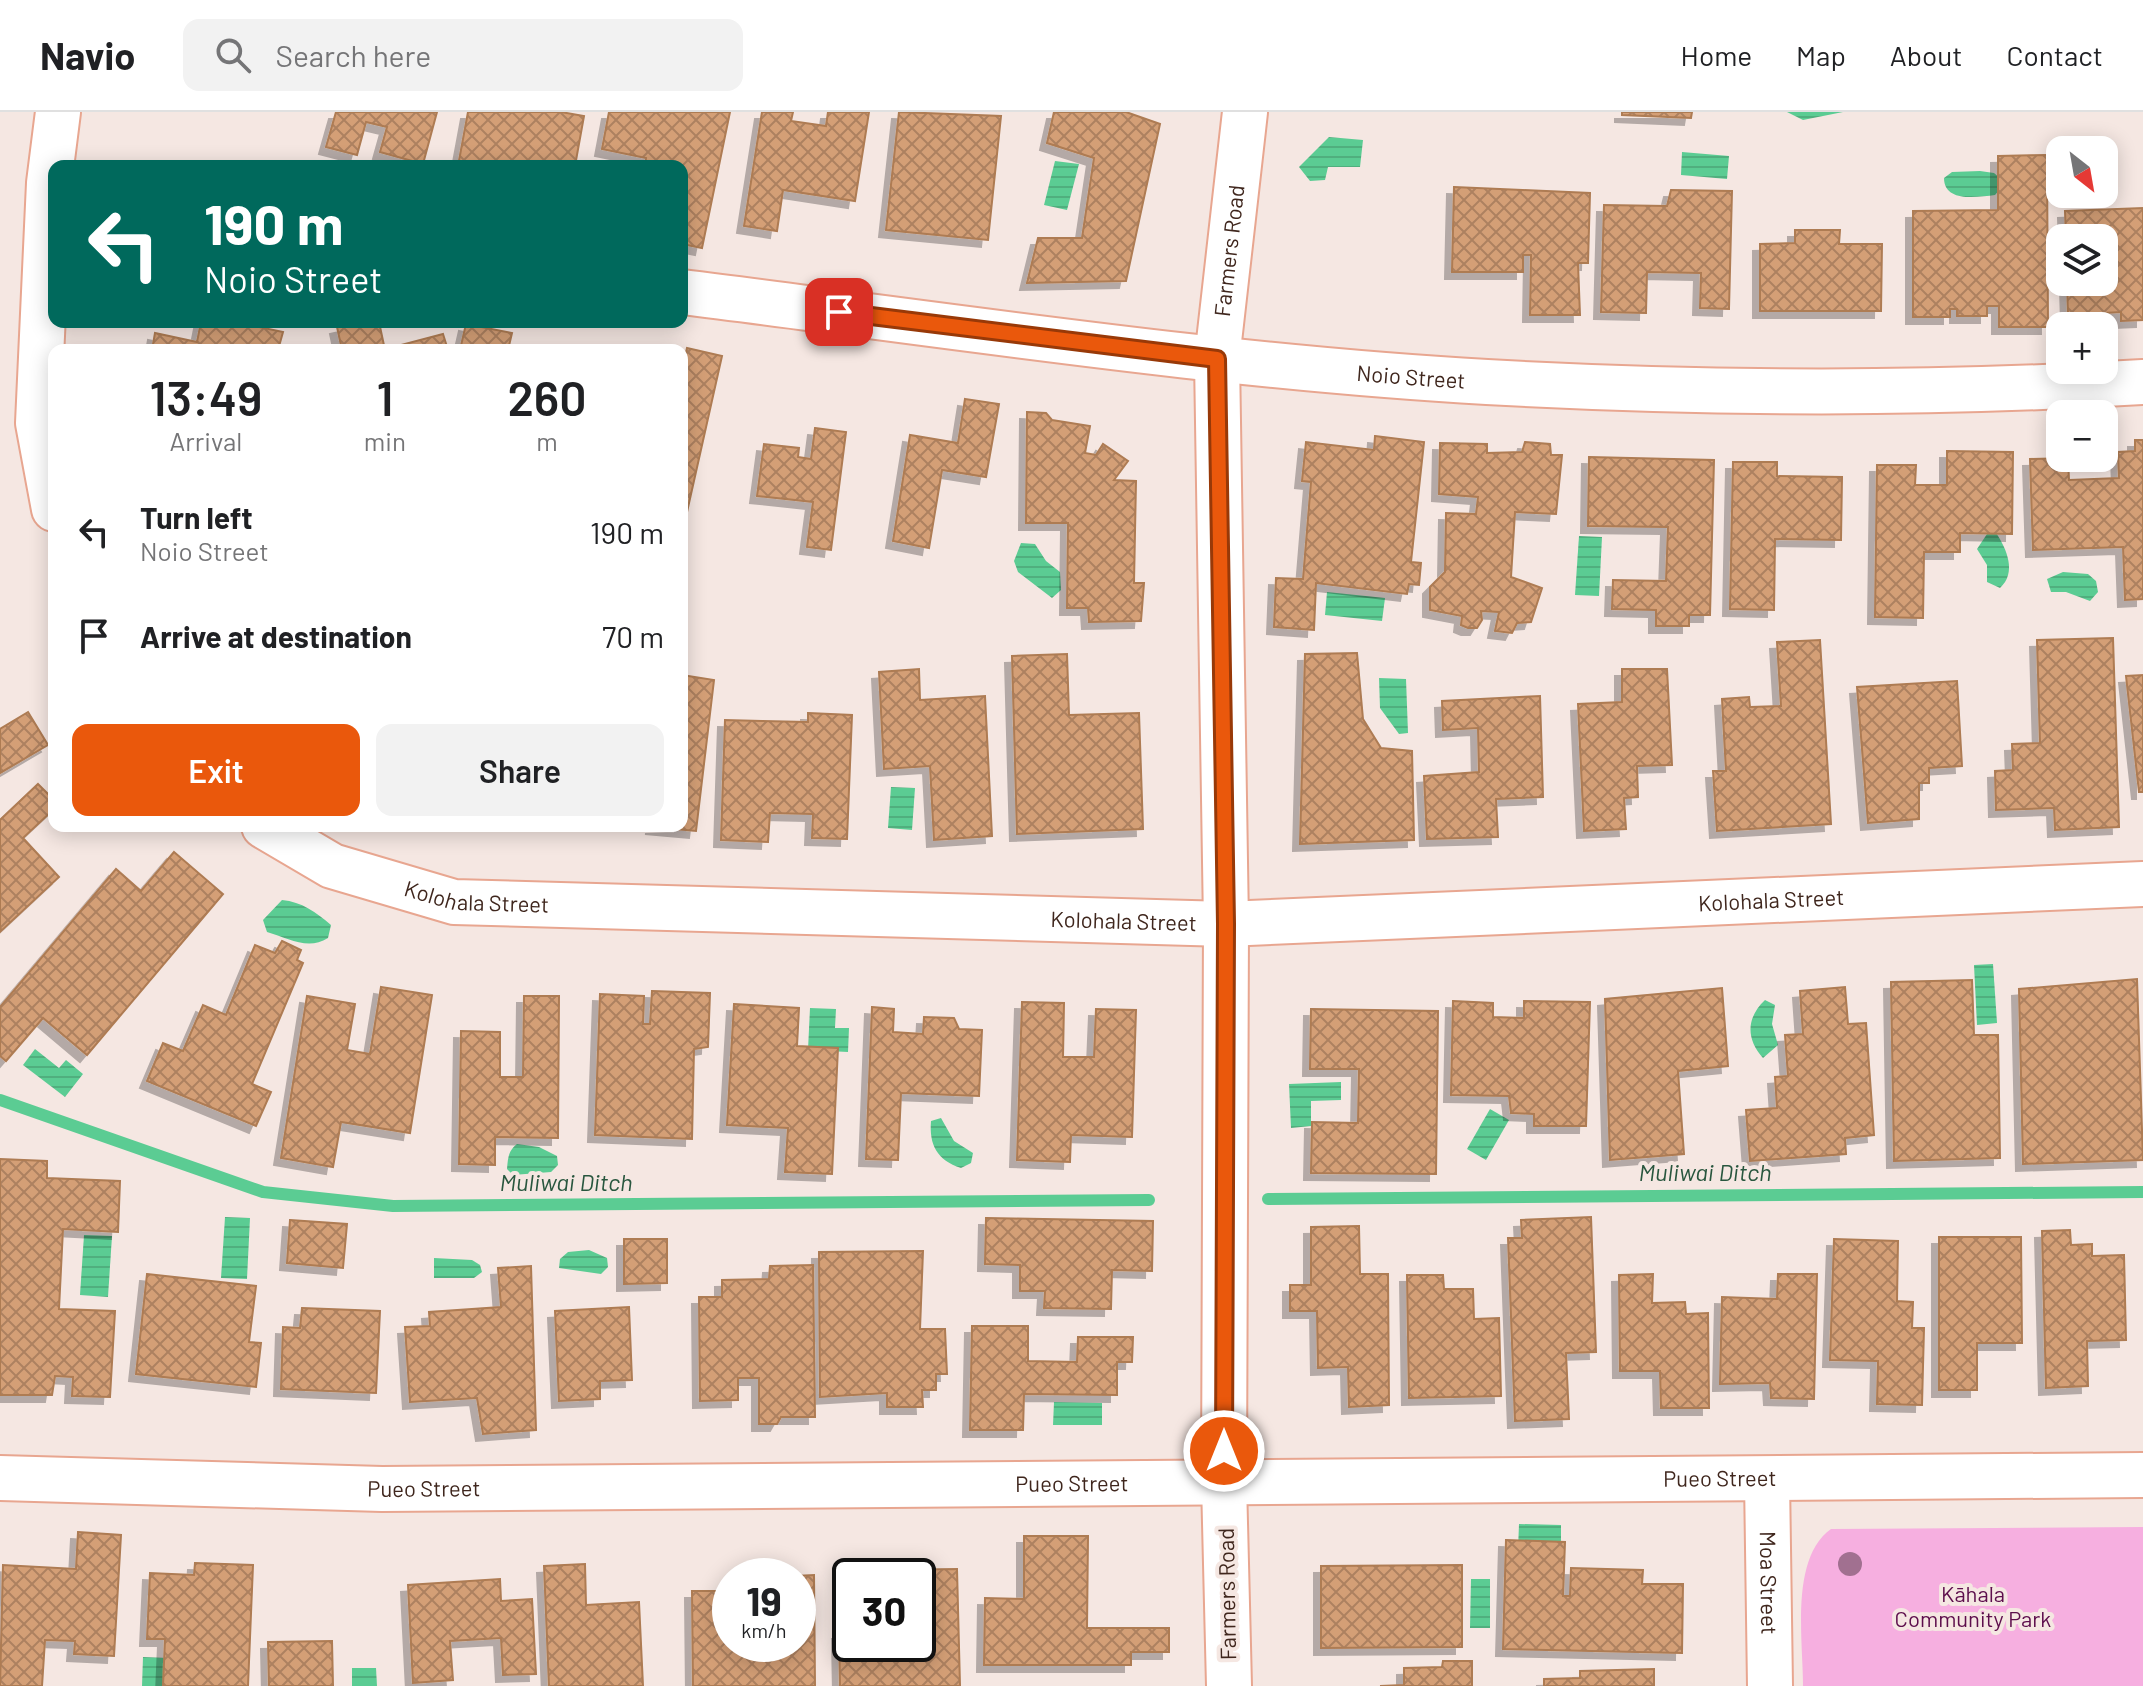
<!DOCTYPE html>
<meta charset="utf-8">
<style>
:root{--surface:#fff;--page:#f2f2f2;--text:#202124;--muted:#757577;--line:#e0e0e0;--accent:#ea580c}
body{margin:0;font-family:Barlow,sans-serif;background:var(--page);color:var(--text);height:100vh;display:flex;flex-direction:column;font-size:30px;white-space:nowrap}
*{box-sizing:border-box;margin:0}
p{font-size:26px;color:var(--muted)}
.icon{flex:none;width:44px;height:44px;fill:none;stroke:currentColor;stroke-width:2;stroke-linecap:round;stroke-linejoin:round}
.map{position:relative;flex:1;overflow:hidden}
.panel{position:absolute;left:48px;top:232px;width:640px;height:488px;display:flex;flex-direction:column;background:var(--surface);border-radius:16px;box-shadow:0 4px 20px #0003}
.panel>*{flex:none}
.guide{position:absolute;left:48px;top:48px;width:640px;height:168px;border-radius:16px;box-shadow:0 4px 20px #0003;background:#00695c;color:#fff;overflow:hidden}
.needle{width:52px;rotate:149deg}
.tools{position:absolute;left:2046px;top:24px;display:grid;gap:16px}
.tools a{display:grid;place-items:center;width:72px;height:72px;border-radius:16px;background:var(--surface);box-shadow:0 4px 20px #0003;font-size:40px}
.speed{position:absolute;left:712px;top:1446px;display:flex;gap:16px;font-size:40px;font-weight:700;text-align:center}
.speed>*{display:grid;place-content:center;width:104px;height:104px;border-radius:50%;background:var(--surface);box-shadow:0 4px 20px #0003;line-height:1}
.speed small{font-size:20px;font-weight:400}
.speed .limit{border:4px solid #111;border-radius:12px;background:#fff;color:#111}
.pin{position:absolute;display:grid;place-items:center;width:68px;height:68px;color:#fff;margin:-34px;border-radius:16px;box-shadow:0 4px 12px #0006}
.me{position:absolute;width:88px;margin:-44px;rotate:0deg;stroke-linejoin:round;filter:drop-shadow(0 0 6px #0008)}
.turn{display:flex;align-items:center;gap:28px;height:168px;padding:0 24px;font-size:36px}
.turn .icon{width:104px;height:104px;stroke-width:2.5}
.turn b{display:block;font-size:56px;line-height:68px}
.eta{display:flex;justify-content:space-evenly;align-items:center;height:136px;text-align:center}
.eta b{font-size:48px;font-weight:600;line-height:56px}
.cta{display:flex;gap:16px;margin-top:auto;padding:16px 24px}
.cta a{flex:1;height:92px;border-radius:16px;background:var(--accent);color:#fff;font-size:32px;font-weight:600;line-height:92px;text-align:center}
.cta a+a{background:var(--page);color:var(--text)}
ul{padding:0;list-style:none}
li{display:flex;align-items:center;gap:24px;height:104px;padding:0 24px}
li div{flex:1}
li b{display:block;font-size:30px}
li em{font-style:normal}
header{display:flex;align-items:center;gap:48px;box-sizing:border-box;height:112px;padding:0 40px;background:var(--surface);border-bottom:2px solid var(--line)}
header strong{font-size:38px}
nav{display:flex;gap:44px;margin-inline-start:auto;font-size:28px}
.search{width:560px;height:72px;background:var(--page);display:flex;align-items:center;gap:20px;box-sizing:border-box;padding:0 28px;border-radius:16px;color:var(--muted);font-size:30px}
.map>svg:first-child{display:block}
</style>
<header>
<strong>Navio</strong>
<div class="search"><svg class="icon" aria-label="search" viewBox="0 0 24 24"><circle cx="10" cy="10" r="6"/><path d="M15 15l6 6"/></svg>Search here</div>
<nav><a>Home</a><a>Map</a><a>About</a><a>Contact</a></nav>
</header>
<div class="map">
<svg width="2143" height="1574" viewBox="0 0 2143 1574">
<defs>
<pattern id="water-rules" width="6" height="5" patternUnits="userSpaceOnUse" patternTransform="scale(2)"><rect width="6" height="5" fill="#5bcc93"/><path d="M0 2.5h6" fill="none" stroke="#50af7e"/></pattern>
<pattern id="building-cross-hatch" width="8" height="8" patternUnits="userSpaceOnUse" patternTransform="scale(2)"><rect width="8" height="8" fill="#d49f76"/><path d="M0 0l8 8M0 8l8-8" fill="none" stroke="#ad8160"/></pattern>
<filter id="shadow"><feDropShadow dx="-7" dy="7" stdDeviation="0" flood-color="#0004"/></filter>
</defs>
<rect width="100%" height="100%" fill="#f5e7e2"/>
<path fill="#f6afe0" d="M2143,1415V1574H1803C1803,1528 1790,1446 1831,1417Z"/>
<g fill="url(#water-rules)">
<path d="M1787,0H1843L1803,8Z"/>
<path d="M1329,25L1363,28L1360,55H1328L1325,68L1310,69L1299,55Z"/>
<path d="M1682,40L1729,44L1727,67L1681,63Z"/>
<path d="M1055,49L1079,52L1067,98L1044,93Z"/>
<path d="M1980,59L1994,61L2001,67V76L1995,83C1978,85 1944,91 1944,66L1952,60Z"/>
<path d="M1996,421C2007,437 2017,461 2000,476L1987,470V453L1977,437L1987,422Z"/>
<path d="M1579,424L1602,425L1599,484L1575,483Z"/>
<path d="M1021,431L1035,432L1046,449L1060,460L1061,478L1052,486L1018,460L1014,449Z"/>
<path d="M2063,460L2088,462L2096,469L2098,480L2090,489L2066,480H2051L2047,467Z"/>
<path d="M1327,480L1385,486L1382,509L1325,503Z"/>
<path d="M1379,566L1406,567L1408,621L1399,622L1380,596Z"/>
<path d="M891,675L915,676L912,718L888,716Z"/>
<path d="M282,788C302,790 316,800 331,813L328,826C308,839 288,826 267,820L263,808Z"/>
<path d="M1993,852L1997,911L1977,913L1974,853Z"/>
<path d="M1765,888L1775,893L1772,912L1778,933L1763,946C1746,927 1746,906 1765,888Z"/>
<path d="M810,896L836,897L835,916H849L848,940L808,938Z"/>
<path d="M35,937L59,956L66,948L83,962L65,985L23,953Z"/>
<path d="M1341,970V988L1311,989V1014L1291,1016L1289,972Z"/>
<path d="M1490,997L1509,1008L1486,1048L1467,1037Z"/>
<path d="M941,1006L954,1029L973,1041L971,1051L961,1056C937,1048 929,1033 931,1009Z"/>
<path d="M517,1032L539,1035L557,1044L558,1053L551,1060L513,1063L507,1057C508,1046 508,1039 517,1032Z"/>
<path d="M225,1105L250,1106L247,1167L221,1166Z"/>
<path d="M84,1123L112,1124L108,1185L80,1183Z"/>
<path d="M589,1138L607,1146L608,1155L601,1162L559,1156L560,1147L568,1140Z"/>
<path d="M434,1146L472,1148L480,1153L482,1160L474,1166H434Z"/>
<path d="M1054,1290L1102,1291V1313H1053Z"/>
<path d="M1519,1412L1561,1413V1438H1518Z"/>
<path d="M1471,1467H1490V1516H1470Z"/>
<path d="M143,1545L168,1546L167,1574H142Z"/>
<path d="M352,1556H376L377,1574H352Z"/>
</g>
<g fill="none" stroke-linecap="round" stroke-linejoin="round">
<g stroke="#5bcc93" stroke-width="12">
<path d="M0,988L263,1080L393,1094L1149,1088"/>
<path d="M1268,1087L2143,1080"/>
</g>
</g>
<g fill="url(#building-cross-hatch)" stroke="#ae7b53" stroke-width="2" filter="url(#shadow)">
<path d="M336,0H437L423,52L380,40L387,15L366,10L357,43L326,35Z"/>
<path d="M468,0H561L584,4L575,54H458Z"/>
<path d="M609,0H730L702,136L682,132V54H645L646,46L602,37Z"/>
<path d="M762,0H793L791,9L826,14L828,0H869L855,89L783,78L777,119L744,114Z"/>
<path d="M899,0L1001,4L988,128L886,118Z"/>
<path d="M1054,0H1126L1160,12L1126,169L1027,171L1038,126H1082L1094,46L1047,31Z"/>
<path d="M1622,0H1692L1691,6L1622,3Z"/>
<path d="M2047,43L2048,215H1999V194H1987V204H1957V197H1950V205H1913V99L1998,98V44Z"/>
<path d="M1454,75L1590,81L1588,151H1578L1580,203H1530L1531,143H1523V160H1452Z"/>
<path d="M1671,78L1732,79L1729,197L1700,196L1701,161L1647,160L1646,201L1601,200L1604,93L1667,94Z"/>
<path d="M2143,96V208L2121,209V200L2068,203L2067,170H2104V126H2066L2065,99Z"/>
<path d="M1795,118H1840L1839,132H1882L1881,199H1760V132L1795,131Z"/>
<path d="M201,210H260L259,215L283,220L278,238H152L155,221L197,230Z"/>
<path d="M359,210H379L385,238H342L337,215Z"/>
<path d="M466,212L512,221L508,238H460Z"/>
<path d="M443,222L448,238H401V233Z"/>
<path d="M687,236L722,244L687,400L682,399V258Z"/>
<path d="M965,287L999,292L986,365L942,358L929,436L893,429L910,323L958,331Z"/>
<path d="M1027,300L1046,301L1052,308L1090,314L1085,341L1096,343L1103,332L1128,349L1114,368L1136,369L1134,471H1144L1141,509L1089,510L1088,496H1067L1068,411H1026Z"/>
<path d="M815,316L846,320L831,438L807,435L813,390L757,384L764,332L799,336L798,345L811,347Z"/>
<path d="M1375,324L1424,330L1411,450L1421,451L1419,473L1409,472L1407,482L1316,471L1314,518L1274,515L1276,466L1303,467L1311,370L1302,369L1306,330L1374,338Z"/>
<path d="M2135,328H2143V487L2125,488L2123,435L2033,438L2030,347L2068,346L2069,368L2119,366L2118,340L2135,339Z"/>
<path d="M1525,330L1550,332L1551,343H1562L1556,402L1515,400L1511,465L1542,476L1531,510L1517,511L1512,521L1495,519L1499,500L1481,499L1482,508L1477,516H1468L1461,513L1462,504L1430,498V475L1445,460L1446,401L1476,402L1478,385L1439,382L1440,331L1487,332V341L1522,340Z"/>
<path d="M1947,339L2013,340L2012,422L1960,421V440H1924L1923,506L1875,505L1877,353H1916L1915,373H1947Z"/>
<path d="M1589,345L1714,348L1710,503H1689V514H1656V498L1612,497L1613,468L1666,469L1668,415L1588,414Z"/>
<path d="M1733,350H1777V364L1842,365L1841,428L1775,427L1774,498L1730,497Z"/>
<path d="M2113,526L2119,715L2055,718L2054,696L1996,698L1995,659L2013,658L2012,632L2040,631L2037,528Z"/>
<path d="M1820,528L1831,712L1717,719L1713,659H1726L1722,587L1749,585L1750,595L1781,594L1777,530Z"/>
<path d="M1357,541L1363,607L1381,636L1412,639L1414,728L1300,732L1305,542Z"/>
<path d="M1067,542L1069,603L1139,601L1143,717L1017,722L1012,544Z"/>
<path d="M919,557L920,588L985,584L992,724L934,728L930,654L884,657L879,560Z"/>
<path d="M1622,557H1667L1672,653L1637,654L1638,685L1624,686L1626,717L1584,719L1578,592L1622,590Z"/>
<path d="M682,563L714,568L696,719L652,715L682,714Z"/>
<path d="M2143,563V680H2139L2126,564Z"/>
<path d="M1957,569L1962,654L1929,656V671H1919V707L1868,711L1857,575Z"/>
<path d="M1540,584L1543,685L1496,687L1498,725L1427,727L1424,664L1479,660L1478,616L1443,618L1442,589Z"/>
<path d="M28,600L48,633L0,661V617Z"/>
<path d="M808,601L852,603L847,727L812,726L813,702L770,701L768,730L721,728L725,608L808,610Z"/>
<path d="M38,672L54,688V697L23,726L59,765L0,820V708Z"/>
<path d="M174,740L223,782L87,943L43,906L6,949L0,944V895L116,757L141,779Z"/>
<path d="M282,829L301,838L297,848L303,851L252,972L271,980L256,1014L147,969L163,931L183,939L203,893L226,903L255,833L275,841Z"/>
<path d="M2137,867L2143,1048L2023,1052L2019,877Z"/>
<path d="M1972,868L1974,923H1998L2000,1046L1894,1049L1891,870Z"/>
<path d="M381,875L432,883L410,1021L341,1010L333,1055L281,1046L307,884L355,892L347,938L370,942Z"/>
<path d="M1845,875L1848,912L1866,911L1874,1023L1845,1026L1846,1042L1750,1049L1746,998L1777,996L1775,965L1788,964L1785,923L1803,922L1800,879Z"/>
<path d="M1722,876L1728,954L1678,959L1684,1042L1610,1048L1605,887Z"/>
<path d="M652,879L710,881L708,935L694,937L692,1027L595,1023L600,882L644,884L643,912H650Z"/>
<path d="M524,884H559L558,1026L495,1025V1053L459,1052L461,919L500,920V965H523Z"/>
<path d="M1453,889L1493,891V905L1524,906V889L1590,890L1586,1014H1534V1002L1511,1001L1509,984L1451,983Z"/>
<path d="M1022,890L1064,891L1063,945H1094L1096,897L1136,898L1132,1025L1071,1023L1070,1050L1017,1048Z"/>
<path d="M734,892L799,896L797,934L838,936L832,1062L785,1060L788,1016L727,1013Z"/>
<path d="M872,895L894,897L893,920L923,922L924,905L954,906L959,917L982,918L979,984L901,981L898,1048L866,1047Z"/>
<path d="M1311,897L1438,899L1436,1062L1311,1061L1312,1010L1358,1011L1359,957H1310Z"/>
<path d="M0,1047L47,1049V1066L120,1069L118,1120L63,1117L59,1197L115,1199L110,1285L72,1284L73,1265L55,1264L52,1283H0Z"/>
<path d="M1591,1105L1596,1240L1566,1241L1569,1307L1515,1309L1508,1126H1522L1521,1108Z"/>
<path d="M986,1106L1153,1109L1152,1159L1112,1158L1111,1197L1044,1196L1045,1179H1020V1153L985,1152Z"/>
<path d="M290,1108L347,1112L343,1156L287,1151Z"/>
<path d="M1359,1114L1360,1162H1388L1389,1293L1349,1295L1348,1255L1318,1256L1317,1199H1290V1173H1311V1115Z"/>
<path d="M2070,1118L2071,1133L2092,1132V1144L2124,1143L2126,1228L2087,1229L2088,1274L2046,1276L2042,1119Z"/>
<path d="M1939,1125H2021L2022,1231H1977V1278H1939Z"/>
<path d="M624,1127H667V1171L624,1172Z"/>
<path d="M1834,1127L1898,1129L1897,1189L1913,1190L1912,1216H1924L1922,1293L1877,1292L1878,1249L1830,1248Z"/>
<path d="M923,1139L920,1217H945L947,1262H936V1278H922L923,1295H887V1281L820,1285L819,1140Z"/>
<path d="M813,1153L815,1305H781L777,1312H759V1266H738V1288L700,1289L699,1185H722V1168L769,1167L770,1154Z"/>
<path d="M531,1154L536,1318L483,1322L477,1286L410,1290L405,1215L430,1214L429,1200L501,1195L498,1156Z"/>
<path d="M147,1162L256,1174L249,1230L261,1231L256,1275L136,1262Z"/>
<path d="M1653,1162L1652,1191L1685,1190L1686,1202L1708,1201L1709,1296H1661L1660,1259H1620L1619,1163Z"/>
<path d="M1778,1162H1817L1814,1287L1771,1286L1770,1271L1720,1272L1722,1185L1777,1187Z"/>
<path d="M1407,1163H1443L1444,1177H1473L1474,1207L1499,1206L1501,1284L1409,1286Z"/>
<path d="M629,1195L632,1268L600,1269V1287L559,1289L555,1199Z"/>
<path d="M302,1196L380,1199L376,1281L281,1277L283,1215L300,1216Z"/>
<path d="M972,1214H1028V1249L1077,1250L1078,1225H1133L1132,1250H1117V1283L1024,1282L1023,1318H970Z"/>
<path d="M78,1420L121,1423L114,1544L74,1542L75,1529L45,1528L42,1574H0L3,1453L76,1457Z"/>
<path d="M1024,1424H1088L1087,1516H1169V1540H1131V1553H984L985,1486L1024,1487Z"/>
<path d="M1506,1428L1565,1430L1563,1484H1570L1571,1456L1643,1458L1642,1472H1683L1682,1541L1503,1537Z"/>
<path d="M195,1451L253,1453L248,1574H163L165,1527H147L150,1461L194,1463Z"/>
<path d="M585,1452L586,1493L639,1490L643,1574H549L544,1454Z"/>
<path d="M1462,1453V1535L1321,1536V1454Z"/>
<path d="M957,1457L960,1574H840L839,1520H850V1532H918V1464H886L885,1458Z"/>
<path d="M814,1463L815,1574H693L692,1479H728L730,1532H798V1464H794Z"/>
<path d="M500,1467L501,1489L532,1487L536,1562L503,1563L501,1526L450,1529L453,1568L413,1571L408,1473Z"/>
<path d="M332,1529L333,1574H269L268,1530Z"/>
<path d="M1443,1549H1472V1574H1380L1404,1573V1556L1442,1555Z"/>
<path d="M1654,1557V1574H1544V1567L1580,1566V1559Z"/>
</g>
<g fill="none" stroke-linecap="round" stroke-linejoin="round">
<defs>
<g id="minor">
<path id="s1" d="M682,180C950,213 1218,255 1487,270C1705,282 1925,283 2143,270"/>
<path d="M54,397L38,311L49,71L58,0"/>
<path id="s2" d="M264,714L332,754L454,790L1226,812L2143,772"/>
<path id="s3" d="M0,1366L382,1377L2143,1363"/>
<path id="s4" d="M1767,1367L1770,1574"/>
<path id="s5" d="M1229,1574L1224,1370L1226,812L1217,247L1245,0"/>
</g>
</defs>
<use href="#minor" stroke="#e8a690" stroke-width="48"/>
<use href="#minor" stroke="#fff" stroke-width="44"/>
</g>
<circle fill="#a17090" cx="1850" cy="1452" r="12"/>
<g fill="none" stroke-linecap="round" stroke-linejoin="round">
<defs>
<path id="route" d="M839,200L1217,247L1226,812L1224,1339"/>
</defs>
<use href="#route" stroke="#983908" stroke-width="20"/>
<use href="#route" stroke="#ea580c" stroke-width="14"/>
</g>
<g text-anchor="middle" stroke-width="8" stroke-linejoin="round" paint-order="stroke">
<g font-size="22" fill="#3f261d" stroke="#f5e7e2">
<text dy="8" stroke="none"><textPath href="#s5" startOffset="1436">Farmers Road</textPath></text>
<text dy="8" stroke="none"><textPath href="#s1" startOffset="734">Noio Street</textPath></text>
<text dy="8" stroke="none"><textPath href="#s2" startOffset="228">Kolohala Street</textPath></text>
<text dy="8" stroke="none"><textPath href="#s2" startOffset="1524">Kolohala Street</textPath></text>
<text dy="8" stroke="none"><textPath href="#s2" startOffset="876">Kolohala Street</textPath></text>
<text dy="8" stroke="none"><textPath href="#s3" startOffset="1720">Pueo Street</textPath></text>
<text dy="8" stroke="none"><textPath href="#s3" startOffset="1072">Pueo Street</textPath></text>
<text dy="8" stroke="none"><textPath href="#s3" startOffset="424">Pueo Street</textPath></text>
<text dy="8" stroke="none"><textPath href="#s4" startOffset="104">Moa Street</textPath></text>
<text transform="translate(1227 1482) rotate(-91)" y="8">Farmers Road</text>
</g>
<g font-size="22" fill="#5d0e4c" stroke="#f5e7e2">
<text x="1973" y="1490">Kāhala<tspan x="1973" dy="25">Community Park</tspan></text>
</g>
<g font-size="24" font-style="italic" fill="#28563e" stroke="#f5e7e2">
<text x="1705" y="1069">Muliwai Ditch</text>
<text x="566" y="1079">Muliwai Ditch</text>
</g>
</g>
</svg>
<div class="tools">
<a><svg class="needle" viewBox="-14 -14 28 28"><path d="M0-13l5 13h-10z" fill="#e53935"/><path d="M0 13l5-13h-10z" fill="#757577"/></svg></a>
<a><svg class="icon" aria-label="layers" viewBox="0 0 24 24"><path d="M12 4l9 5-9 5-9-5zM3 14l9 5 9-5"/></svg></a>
<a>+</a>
<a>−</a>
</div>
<div class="speed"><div>19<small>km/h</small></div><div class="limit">30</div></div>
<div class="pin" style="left:839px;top:200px;background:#d93025"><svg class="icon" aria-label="arrive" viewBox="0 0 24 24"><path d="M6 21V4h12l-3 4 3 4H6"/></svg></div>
<svg class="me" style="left:1224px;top:1339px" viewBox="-20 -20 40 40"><circle r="17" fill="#ea580c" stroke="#fff" stroke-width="3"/><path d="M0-11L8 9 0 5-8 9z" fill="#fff"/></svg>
<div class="guide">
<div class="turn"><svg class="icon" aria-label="left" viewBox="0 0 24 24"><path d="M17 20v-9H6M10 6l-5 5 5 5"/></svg><div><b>190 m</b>Noio Street</div></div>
</div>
<section class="panel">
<div class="eta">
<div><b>13:49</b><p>Arrival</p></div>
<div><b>1</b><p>min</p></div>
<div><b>260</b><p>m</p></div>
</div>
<ul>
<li><svg class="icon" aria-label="left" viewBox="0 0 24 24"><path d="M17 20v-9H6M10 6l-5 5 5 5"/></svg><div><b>Turn left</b><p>Noio Street</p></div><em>190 m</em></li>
<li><svg class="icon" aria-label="arrive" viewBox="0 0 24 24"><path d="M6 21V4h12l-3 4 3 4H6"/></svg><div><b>Arrive at destination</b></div><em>70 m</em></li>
</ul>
<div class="cta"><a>Exit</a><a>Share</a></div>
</section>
</div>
